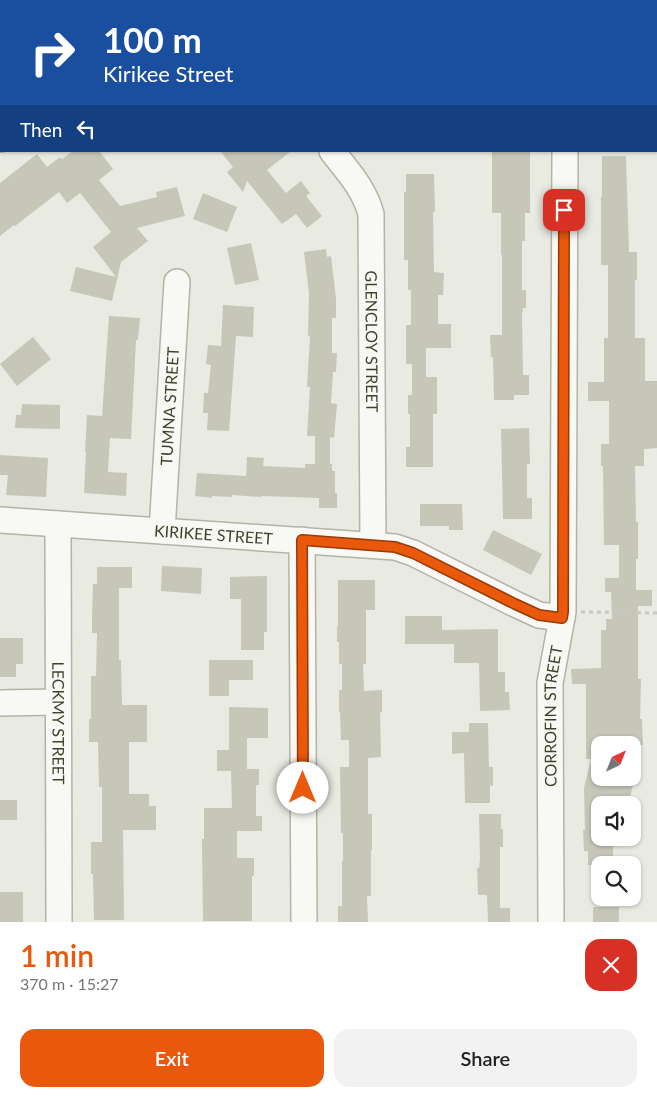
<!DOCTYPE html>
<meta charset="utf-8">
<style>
:root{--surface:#fff;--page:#f2f2f2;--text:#222;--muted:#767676;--accent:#ea580c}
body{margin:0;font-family:Lato,sans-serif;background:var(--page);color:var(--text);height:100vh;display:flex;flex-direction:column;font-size:19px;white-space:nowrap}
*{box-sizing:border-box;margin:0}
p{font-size:16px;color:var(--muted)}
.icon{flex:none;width:28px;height:28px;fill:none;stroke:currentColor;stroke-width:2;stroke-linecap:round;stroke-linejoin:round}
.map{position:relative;height:922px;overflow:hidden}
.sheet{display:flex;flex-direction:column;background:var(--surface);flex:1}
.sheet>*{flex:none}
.top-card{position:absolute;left:0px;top:0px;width:658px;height:152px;box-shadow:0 1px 4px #0004;background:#1a4fa0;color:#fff;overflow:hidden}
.needle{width:32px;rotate:43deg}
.fabs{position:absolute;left:591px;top:736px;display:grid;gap:10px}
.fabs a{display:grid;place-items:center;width:50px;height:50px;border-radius:10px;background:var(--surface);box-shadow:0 1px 4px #0004;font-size:25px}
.pin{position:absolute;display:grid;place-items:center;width:42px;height:42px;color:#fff;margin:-21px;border-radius:10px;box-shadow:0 2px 8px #0006}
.me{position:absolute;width:55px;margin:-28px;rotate:0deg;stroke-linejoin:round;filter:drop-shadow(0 0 4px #0008)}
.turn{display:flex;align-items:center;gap:18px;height:105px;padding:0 20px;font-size:22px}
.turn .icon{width:65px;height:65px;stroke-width:2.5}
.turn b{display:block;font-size:35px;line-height:42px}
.then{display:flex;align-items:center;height:48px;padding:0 20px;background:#0003;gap:10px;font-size:19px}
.round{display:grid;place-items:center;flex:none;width:52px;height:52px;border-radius:15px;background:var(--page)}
.headline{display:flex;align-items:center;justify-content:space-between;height:85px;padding:0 20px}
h1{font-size:30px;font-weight:600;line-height:38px;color:var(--accent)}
.cta{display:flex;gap:10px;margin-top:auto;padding:10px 20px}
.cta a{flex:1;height:58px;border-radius:15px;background:var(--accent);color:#fff;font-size:20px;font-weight:600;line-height:58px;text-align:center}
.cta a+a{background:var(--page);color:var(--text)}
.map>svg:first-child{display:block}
</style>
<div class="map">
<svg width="657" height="922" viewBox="0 0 657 922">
<rect width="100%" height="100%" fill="#e9eae2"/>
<g fill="#c6c6b9">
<path d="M73,151H99L113,169L99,180L120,206L157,197L156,192L177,187L185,216L137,228L148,241L121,262L112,301L70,291L76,267L116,277L93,247L111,232L80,193L67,203L59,192L15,226L14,225L0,236V183L37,154L47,167L60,157L62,159Z"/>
<path d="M220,151H291L267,170L286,193L301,181L310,193L306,196L322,216L307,228L296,214L282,224L247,181L243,192L227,172L233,167Z"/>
<path d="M492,151H530V213H525V241H522V290H526V308H523L522,316L523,375H529V395H514V400H494L493,357H491L490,335H502V255H501V213H492Z"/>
<path d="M602,156H626L629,252H637V280H635V338H645V381H657V448L644,449V466H635L636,522H638V559H636V590H652V606H638V679H641L640,719H642L643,745H600V778H635L628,804L608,799V805H600V838H613V865H588V851H584L583,830H585L584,788L591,759H586V684H572L571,669L601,668V630H606V619H612L611,592H605V578H619V545H604L603,466H601V444H609V401H588V382H604V338H608V265H601V197H602Z"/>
<path d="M406,174H434L435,212H433L434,272L444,273L443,295H438V324H451V348H426V377H437V414H433V467H406V447H410V414H408V395H412V364H406V325H411V290H408V260H404V192H406Z"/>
<path d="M203,193L237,207L227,232L193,219Z"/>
<path d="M251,243L259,280L235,285L227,248Z"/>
<path d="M326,249L327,257L331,256L336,299V318H332V353H337L336,372H333L331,403L337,404L334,438L330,437V464H332V471H335V493H337V508H319V498L261,496V497L232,495V497L212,496V498L195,496L197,473L246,476L247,457L264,458L263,466L305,468V464H315V436H307L310,387H307L310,336H308L309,293L304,252Z"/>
<path d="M223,305L254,307L253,337L236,336L229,431L207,430L208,413H203L204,393H208L211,365L206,364L208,345L221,346Z"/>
<path d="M109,316L140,318L138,340H136L131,439L110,438L108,472L127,473L126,496L84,493L86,452H85L87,415L102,416Z"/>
<path d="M33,337L51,359L17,386L0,364Z"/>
<path d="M22,404L60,405V429L15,428L16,415H21Z"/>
<path d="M529,428L530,464H527V498H532V519H503L501,429Z"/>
<path d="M0,455L48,458L46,497L6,495L8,475H0Z"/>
<path d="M420,504H462L463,530H449V526H420Z"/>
<path d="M493,530L542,554L531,575L483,550Z"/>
<path d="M162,566L202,568L201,594L161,591Z"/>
<path d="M97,567H132V588H119V660H121L122,705H147V742H129V794H149V806H156V830H123L124,920H94L93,874H91V842H102V787H99L98,742H89V719H91V676H96L97,633H92V616L93,584H97Z"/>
<path d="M267,576V632H264V650H241V599H230V577Z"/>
<path d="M338,580H375V610H366V664H363L364,691L382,690V712H380L381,757L368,758V814H372V850H371V896H367L368,922H338V906H342V861H343V833H341L340,767H349V740H341L340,712H339V690H342V664H339V642H337V626H338Z"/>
<path d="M405,616H442V630L498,629V672H505V692H509L510,710L480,711L479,663H454V644H405Z"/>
<path d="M0,638H23V664H16V677H0Z"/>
<path d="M209,660H253V680H229V696H209Z"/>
<path d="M229,707L268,708V738H247V769H259V785H256V816H262V831H237V858H254V876H252V921H203L202,839H204V808H232L231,771H217V750H229Z"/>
<path d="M469,723H488L489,767H493V786L490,785V803H465L464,753L452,754V732H469Z"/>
<rect x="0" y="800" width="17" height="20"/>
<path d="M479,814H501V829H503V847H500V908H510V922H488L487,895H478L477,868H479L480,859Z"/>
<rect x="0" y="892" width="23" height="30"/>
<rect x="593" y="907" width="26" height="15"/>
</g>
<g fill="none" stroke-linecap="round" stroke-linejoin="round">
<defs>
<g id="minor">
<path d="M211,0L212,1"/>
<path d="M515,0L516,1"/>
<path d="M173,1L174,0"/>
<path d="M0,139L1,138"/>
<path id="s1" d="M332,151C348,172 364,188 371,214L373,545"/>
<path id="s2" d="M0,520L395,547L413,553L515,604L539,615L562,618"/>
<path id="s3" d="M58,524L59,922"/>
<path id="s4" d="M162,531L177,282"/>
<path d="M302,540L304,922"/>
<path d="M0,703L57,702"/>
<path id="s5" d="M551,922L550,683L563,612L565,151"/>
</g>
</defs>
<use href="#minor" stroke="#b3b4a7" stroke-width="28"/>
<path stroke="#c8c8c0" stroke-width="3" stroke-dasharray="4 4" stroke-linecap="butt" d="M581,612L657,613"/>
<use href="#minor" stroke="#f8f8f4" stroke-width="25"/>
</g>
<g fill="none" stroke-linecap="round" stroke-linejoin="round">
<defs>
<path id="route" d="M303,788L302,540L395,547L413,553L515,604L539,615L562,618L563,612L564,210"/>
</defs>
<use href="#route" stroke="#983908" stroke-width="12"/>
<use href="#route" stroke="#ea580c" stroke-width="9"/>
</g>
<g text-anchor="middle" stroke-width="4" stroke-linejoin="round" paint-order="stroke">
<g font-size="16" fill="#3f412b" stroke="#f7f7f1">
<text dy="6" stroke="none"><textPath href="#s1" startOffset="202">GLENCLOY STREET</textPath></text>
<text dy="6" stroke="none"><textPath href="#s4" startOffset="125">TUMNA STREET</textPath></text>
<text dy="6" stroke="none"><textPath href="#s2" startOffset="214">KIRIKEE STREET</textPath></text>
<text dy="6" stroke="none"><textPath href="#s5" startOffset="206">CORROFIN STREET</textPath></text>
<text dy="6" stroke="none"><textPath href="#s3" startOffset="199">LECKMY STREET</textPath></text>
</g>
</g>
</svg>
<div class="fabs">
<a><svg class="needle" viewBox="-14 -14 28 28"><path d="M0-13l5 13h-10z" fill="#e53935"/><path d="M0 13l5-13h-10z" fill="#767676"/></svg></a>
<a><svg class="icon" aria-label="sound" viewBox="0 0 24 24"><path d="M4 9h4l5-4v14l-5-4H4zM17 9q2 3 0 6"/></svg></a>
<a><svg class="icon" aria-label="search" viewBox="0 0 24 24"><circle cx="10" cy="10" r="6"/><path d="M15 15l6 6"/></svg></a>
</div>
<div class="pin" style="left:564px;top:210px;background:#d93025"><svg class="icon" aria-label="arrive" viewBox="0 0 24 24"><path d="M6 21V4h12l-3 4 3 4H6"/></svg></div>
<svg class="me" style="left:303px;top:788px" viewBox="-20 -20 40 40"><circle r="19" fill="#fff"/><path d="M0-13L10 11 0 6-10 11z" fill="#ea580c"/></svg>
<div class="top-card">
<div class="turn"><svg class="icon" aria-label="right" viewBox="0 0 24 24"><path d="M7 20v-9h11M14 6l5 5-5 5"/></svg><div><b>100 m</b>Kirikee Street</div></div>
<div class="then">Then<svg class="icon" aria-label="left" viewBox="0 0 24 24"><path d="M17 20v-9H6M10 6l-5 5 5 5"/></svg></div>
</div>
</div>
<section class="sheet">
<div class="headline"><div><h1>1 min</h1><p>370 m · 15:27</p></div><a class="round" style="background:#d93025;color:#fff"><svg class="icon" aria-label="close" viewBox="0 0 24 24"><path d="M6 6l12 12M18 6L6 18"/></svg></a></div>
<div class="cta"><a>Exit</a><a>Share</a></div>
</section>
